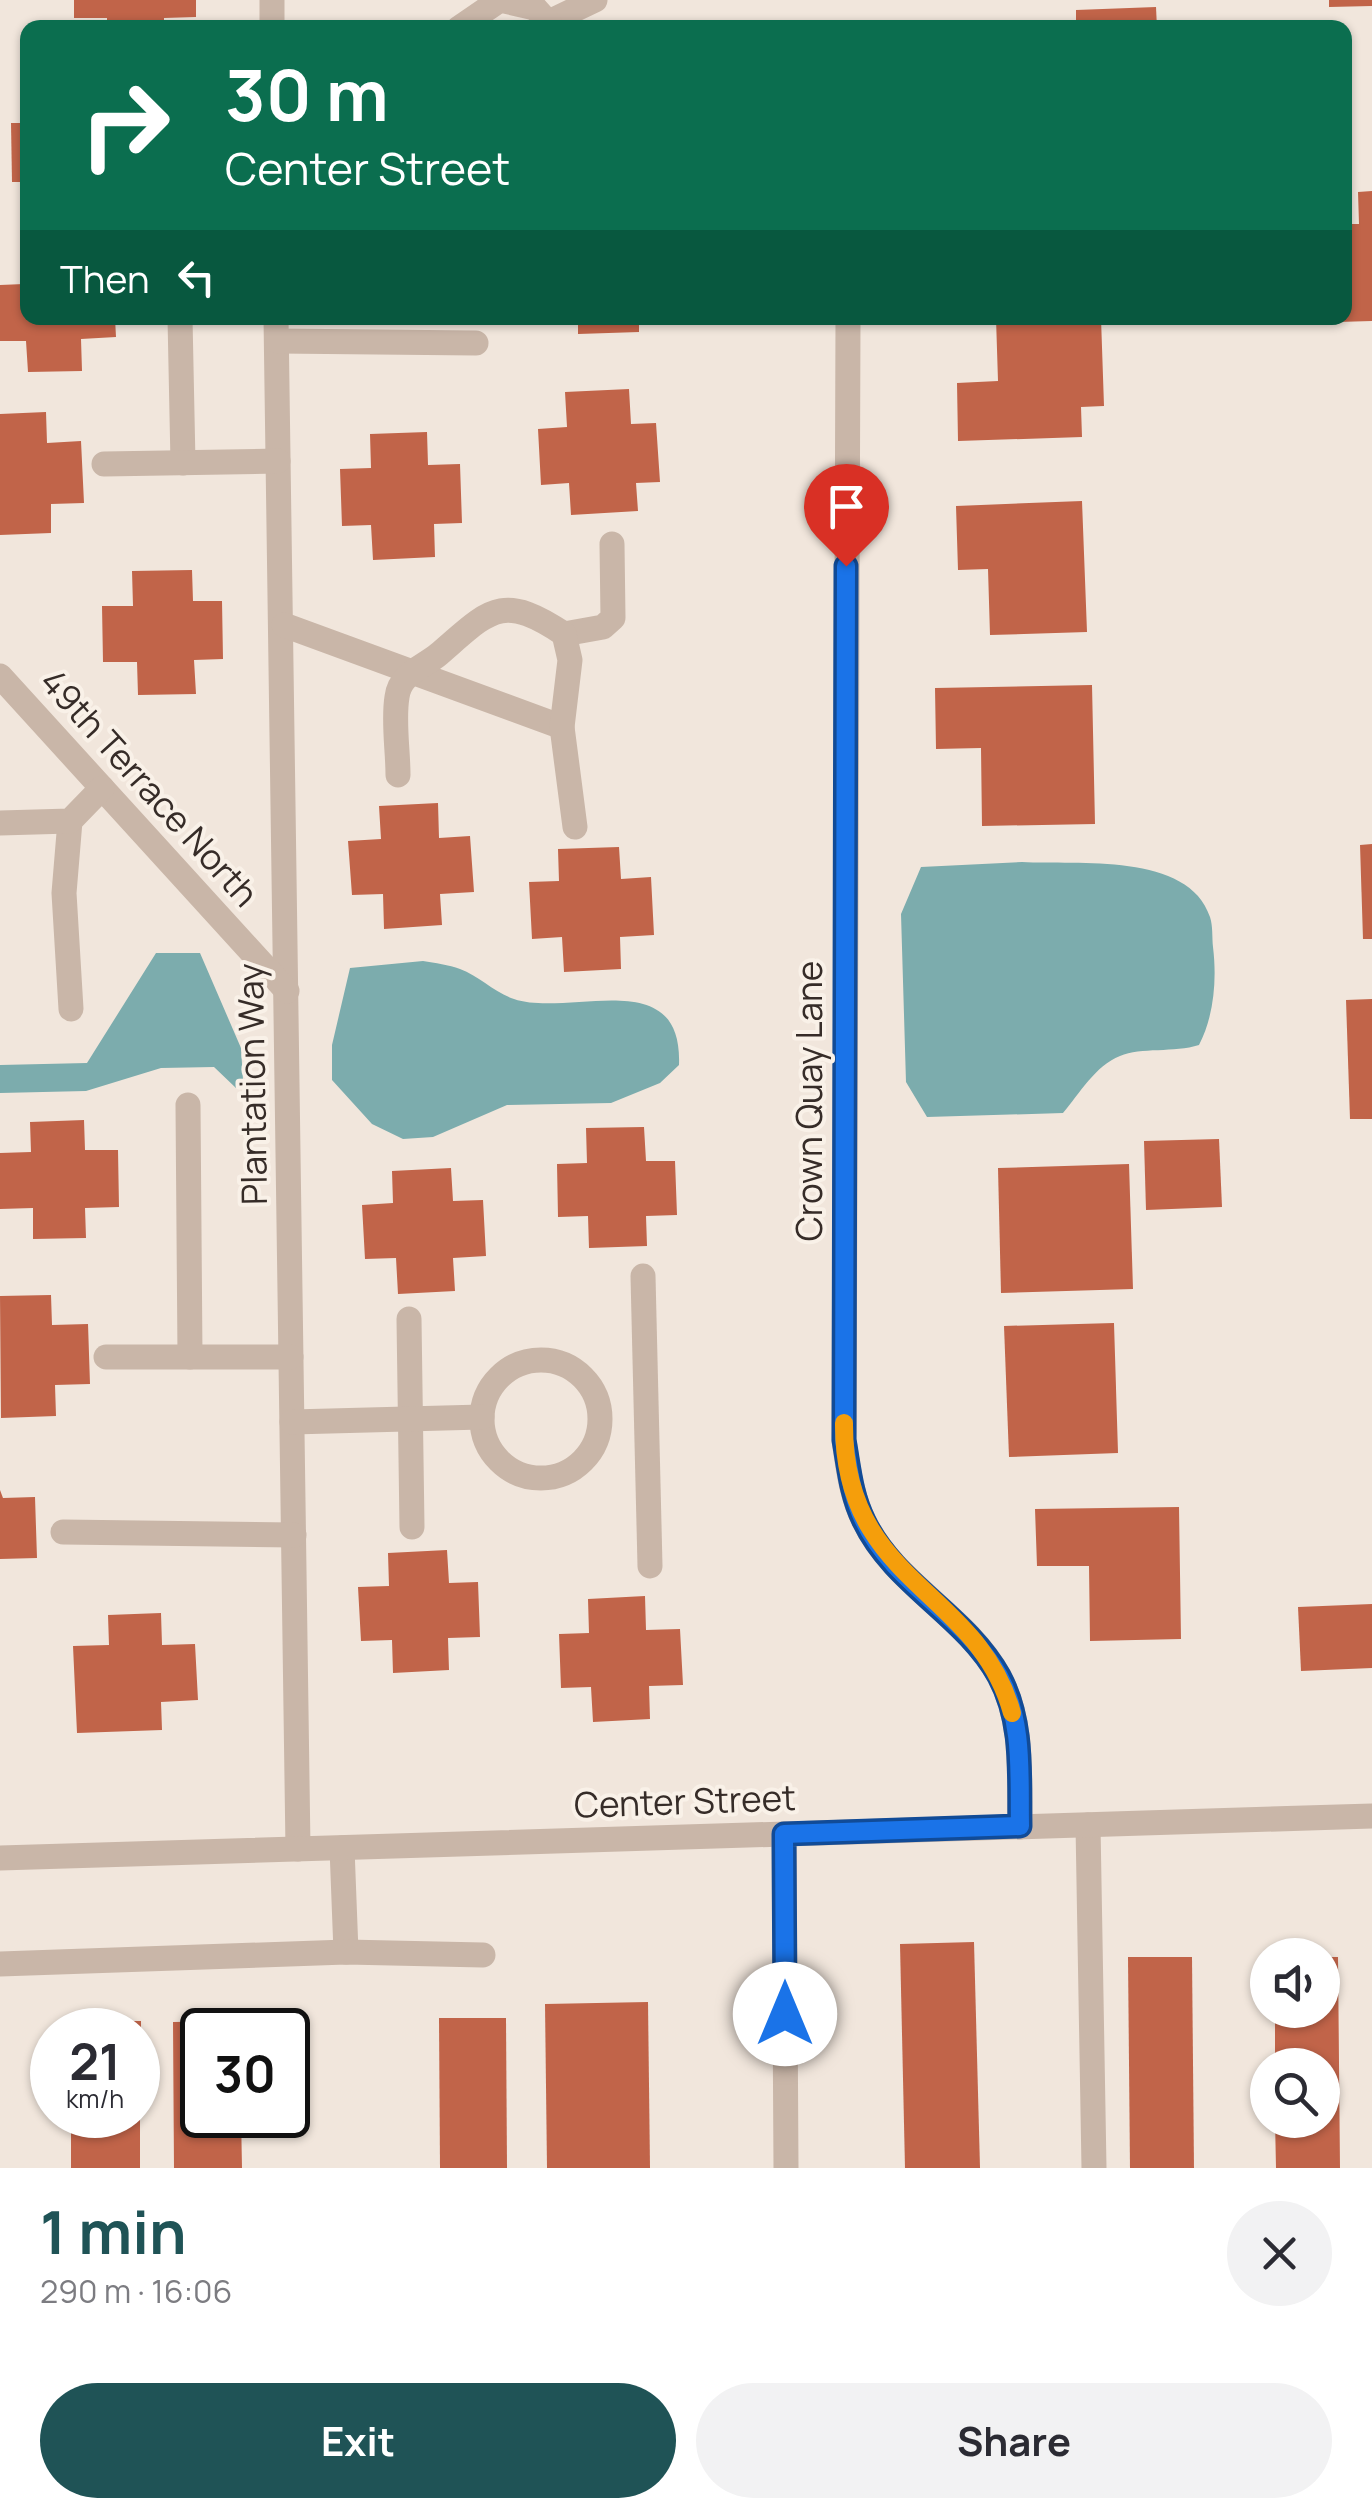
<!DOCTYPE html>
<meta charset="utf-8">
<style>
:root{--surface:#fff;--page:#f2f2f3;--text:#2b2b33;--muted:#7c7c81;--accent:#1f5356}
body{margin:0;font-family:Manrope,sans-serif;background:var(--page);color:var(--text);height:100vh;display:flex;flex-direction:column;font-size:38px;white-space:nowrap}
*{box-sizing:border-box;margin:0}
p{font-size:32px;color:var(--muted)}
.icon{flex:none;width:55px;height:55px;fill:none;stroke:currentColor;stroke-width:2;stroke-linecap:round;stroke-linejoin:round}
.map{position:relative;height:2168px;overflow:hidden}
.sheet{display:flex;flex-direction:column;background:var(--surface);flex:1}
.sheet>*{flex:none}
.hud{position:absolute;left:20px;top:20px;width:1332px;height:305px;border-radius:20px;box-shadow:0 2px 8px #0004;background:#0b6e4f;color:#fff;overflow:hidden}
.fabs{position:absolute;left:1250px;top:1938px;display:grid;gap:20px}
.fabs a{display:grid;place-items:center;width:90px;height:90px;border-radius:50%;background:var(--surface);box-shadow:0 2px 8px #0004;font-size:50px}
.speed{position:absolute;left:30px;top:2008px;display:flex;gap:20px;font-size:50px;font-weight:700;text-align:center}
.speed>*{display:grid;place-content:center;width:130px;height:130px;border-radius:50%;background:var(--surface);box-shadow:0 2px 8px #0004;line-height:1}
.speed small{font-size:25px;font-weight:400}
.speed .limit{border:5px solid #111;border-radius:15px;background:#fff;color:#111}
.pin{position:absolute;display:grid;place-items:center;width:85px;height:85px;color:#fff;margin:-102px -42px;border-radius:50% 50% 50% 0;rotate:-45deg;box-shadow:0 0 10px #0007}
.pin .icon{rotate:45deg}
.me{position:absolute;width:110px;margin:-55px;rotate:0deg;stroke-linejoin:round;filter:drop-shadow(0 0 8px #0008)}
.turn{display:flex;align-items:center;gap:35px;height:210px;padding:0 40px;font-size:45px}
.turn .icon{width:130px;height:130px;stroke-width:2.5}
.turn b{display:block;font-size:70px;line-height:85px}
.then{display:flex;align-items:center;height:95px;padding:0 40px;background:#0003;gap:20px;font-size:38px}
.round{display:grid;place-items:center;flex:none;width:105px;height:105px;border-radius:52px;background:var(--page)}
.overview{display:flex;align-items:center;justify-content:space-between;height:170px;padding:0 40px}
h1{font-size:60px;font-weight:700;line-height:75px;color:var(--accent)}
.action{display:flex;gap:20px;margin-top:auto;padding:20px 40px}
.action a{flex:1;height:115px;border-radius:60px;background:var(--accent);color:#fff;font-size:40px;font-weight:700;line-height:115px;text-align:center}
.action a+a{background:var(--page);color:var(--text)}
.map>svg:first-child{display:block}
</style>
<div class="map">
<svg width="1372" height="2168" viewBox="0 0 1372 2168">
<rect width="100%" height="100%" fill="#f1e6dc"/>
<g fill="#7cacad">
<path d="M1022,862C1077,865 1189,852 1210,917C1213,926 1212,938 1213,947C1217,980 1214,1016 1199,1045C1174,1053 1141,1047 1120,1056C1095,1066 1080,1093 1063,1113L927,1117L906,1082L901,914L921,867Z"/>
<path d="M156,953H200L241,1048L243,1080L236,1088L214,1067L161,1068L86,1091L0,1093V1065L87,1063Z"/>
<path d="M423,961C435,963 449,965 460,969C479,976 495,993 514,999C569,1018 683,962 679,1065L660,1083L611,1103L507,1105L433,1137L403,1139L372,1124L332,1080V1045L350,968Z"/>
</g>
<g fill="#c16449">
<path d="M74,0H196V17L164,18V28H107V18H74Z"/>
<path d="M1329,0H1372V6L1329,7Z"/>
<path d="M1156,7L1157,28H1076V10Z"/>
<path d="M11,123H28V182H12Z"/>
<path d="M1372,191V321L1303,323V318H1345V224H1359L1358,192Z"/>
<path d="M23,252H28V318H115L116,337L81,339L82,371L28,372L26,341H0V285L24,284Z"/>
<path d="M578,318H639V332L578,334Z"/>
<path d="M996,318H1101L1104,406L1081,407L1082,437L958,441L957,383L998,381Z"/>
<path d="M629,389L631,424L656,423L660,482L636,483L638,511L571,515L569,483L541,485L538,429L567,427L565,392Z"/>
<path d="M46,412L47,443L81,441L84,503L51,504V533L0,535V414Z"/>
<path d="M427,432L428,465L460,464L462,523L434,524L435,557L373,560L371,525L342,526L340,469L371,468L370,434Z"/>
<path d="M1082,501L1087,632L990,635L988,569L958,570L956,506Z"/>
<path d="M192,570L193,601H222L223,659L194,660L196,694L138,695L137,662H103L102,606H133L132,571Z"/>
<path d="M1092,685L1095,824L982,826L981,748L936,749L935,688Z"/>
<path d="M438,803L439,838L470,836L474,892L440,894L442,925L384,929L383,894L352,895L348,841L381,839L379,806Z"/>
<path d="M1372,844V939H1363L1360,845Z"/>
<path d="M619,847L621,879L651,877L654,935L620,937L621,969L564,972L562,937L532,939L529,882L559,881L558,849Z"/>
<path d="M1372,999V1119H1350L1346,1000Z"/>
<path d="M84,1120L85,1150H118L119,1207L85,1208L86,1238L33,1239V1208L0,1209V1153L31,1152L30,1122Z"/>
<path d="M644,1127L646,1161H675L677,1215L646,1216L647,1246L589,1248L588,1216L558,1217L557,1164L587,1163L586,1128Z"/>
<path d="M1219,1139L1222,1207L1146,1210L1144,1141Z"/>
<path d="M1129,1164L1133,1289L1001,1293L998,1168Z"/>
<path d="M451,1168L453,1201L483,1200L486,1256L453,1258L455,1291L398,1294L396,1258L365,1259L362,1205L393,1203L392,1171Z"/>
<path d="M51,1295L52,1325L88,1324L90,1384L55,1385L56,1416L1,1418L0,1296Z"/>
<path d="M1114,1323L1118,1453L1009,1457L1004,1326Z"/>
<path d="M0,1490L3,1498L35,1497L37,1558L0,1559Z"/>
<path d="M1179,1507L1181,1639L1090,1641L1089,1566H1037L1035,1509Z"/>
<path d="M447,1550L449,1583L478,1582L480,1637L448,1638L449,1670L393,1673L392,1640L361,1641L358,1587L389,1586L388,1553Z"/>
<path d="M645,1596L646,1630L680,1629L683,1685L649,1686L650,1719L593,1722L591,1687L561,1688L559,1634L589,1633L588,1599Z"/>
<path d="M1372,1604V1668L1301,1671L1298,1607Z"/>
<path d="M161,1613L162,1645L195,1644L198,1700L161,1702L162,1730L77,1733L73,1646L109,1645L108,1615Z"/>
<path d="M974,1942L980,2168H905L900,1944Z"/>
<path d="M1128,1957H1192L1194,2168H1130Z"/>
<path d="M1322,1957H1338L1340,2168H1276L1275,2120H1322V2065H1275V2010H1322Z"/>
<path d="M648,2002L650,2168H547L545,2004Z"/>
<path d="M439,2018H506L507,2168H440Z"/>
<rect x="71" y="2021" width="70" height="9"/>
<path d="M240,2021V2030H202V2115H241L242,2168H174L173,2022Z"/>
<rect x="71" y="2115" width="69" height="53"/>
</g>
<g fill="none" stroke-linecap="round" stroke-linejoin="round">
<g stroke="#c9b6a8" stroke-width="25">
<path d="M272,0V28"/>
<path d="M551,21L595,0"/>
<path d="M459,28L500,0L535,8L553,28"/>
<path d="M180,318L183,463"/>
<path d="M276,318L298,1849"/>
<path d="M848,318L844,1440C848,1468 851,1495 864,1521C894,1584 966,1615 999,1676C1024,1722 1019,1776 1020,1827"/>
<path d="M277,341L476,343"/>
<path d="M104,464L278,461"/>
<path d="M284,625L562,727"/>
<path d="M564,634L603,627L613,618L612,544"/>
<path d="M0,676L287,991"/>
<path d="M398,775C398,750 393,721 397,697C400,673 424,667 439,654C490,610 501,592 564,634L570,660L562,727L575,827"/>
<path d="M70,821L64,893L71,1009"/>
<path d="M0,823L70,821L102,788"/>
<path d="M188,1105L190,1357"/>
<path d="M643,1276L650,1566"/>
<path d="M409,1319L412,1527"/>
<path d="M106,1357H291"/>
<circle cx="541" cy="1419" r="59"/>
<path d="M292,1422L482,1417"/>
<path d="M63,1532L294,1535"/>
<path d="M1088,1825L1094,2168"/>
<path d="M784,1834L786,2168"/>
<path d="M342,1848L346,1952"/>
<path d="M0,1858L1372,1816"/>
<path d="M0,1964L346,1952L483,1955"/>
</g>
</g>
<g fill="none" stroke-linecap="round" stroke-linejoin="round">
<defs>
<path id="route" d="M785,2014L784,1834L1020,1826C1019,1776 1024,1722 999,1676C965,1615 894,1584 864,1521C851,1495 849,1468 844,1440L846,566"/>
</defs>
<use href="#route" stroke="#114b97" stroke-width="25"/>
<use href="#route" stroke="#1a73e8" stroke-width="18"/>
<path stroke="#f59e0b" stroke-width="18" d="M844,1423C843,1585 978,1588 1012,1713"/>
</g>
<g text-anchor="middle" stroke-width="8" stroke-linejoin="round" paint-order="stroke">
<g font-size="35" fill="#362c28" stroke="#f9f1e8">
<text transform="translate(149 788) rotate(48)" y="12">49th Terrace North</text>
<text transform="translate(253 1084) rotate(-91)" y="12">Plantation Way</text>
<text transform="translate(810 1101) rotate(-90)" y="12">Crown Quay Lane</text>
<text transform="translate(685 1802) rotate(-2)" y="12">Center Street</text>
</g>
</g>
</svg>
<div class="fabs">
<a><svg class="icon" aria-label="sound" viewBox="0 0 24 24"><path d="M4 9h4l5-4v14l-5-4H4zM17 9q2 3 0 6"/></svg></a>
<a><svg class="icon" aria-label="search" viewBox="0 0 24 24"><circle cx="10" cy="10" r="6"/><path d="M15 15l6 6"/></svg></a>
</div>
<div class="speed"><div>21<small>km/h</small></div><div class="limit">30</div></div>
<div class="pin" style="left:846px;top:566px;background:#d93025"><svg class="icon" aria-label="arrive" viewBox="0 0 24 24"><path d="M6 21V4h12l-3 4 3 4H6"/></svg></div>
<svg class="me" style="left:785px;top:2014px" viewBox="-20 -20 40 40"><circle r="19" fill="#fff"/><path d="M0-13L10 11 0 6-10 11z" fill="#1a73e8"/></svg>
<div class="hud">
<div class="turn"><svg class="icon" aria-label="right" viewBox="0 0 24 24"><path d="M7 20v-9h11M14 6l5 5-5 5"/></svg><div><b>30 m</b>Center Street</div></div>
<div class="then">Then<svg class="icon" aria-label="left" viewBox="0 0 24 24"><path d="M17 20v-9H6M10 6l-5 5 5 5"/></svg></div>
</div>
</div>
<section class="sheet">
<div class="overview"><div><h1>1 min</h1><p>290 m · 16:06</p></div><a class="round"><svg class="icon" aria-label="close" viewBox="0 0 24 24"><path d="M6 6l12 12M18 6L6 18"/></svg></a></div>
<div class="action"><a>Exit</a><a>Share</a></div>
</section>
